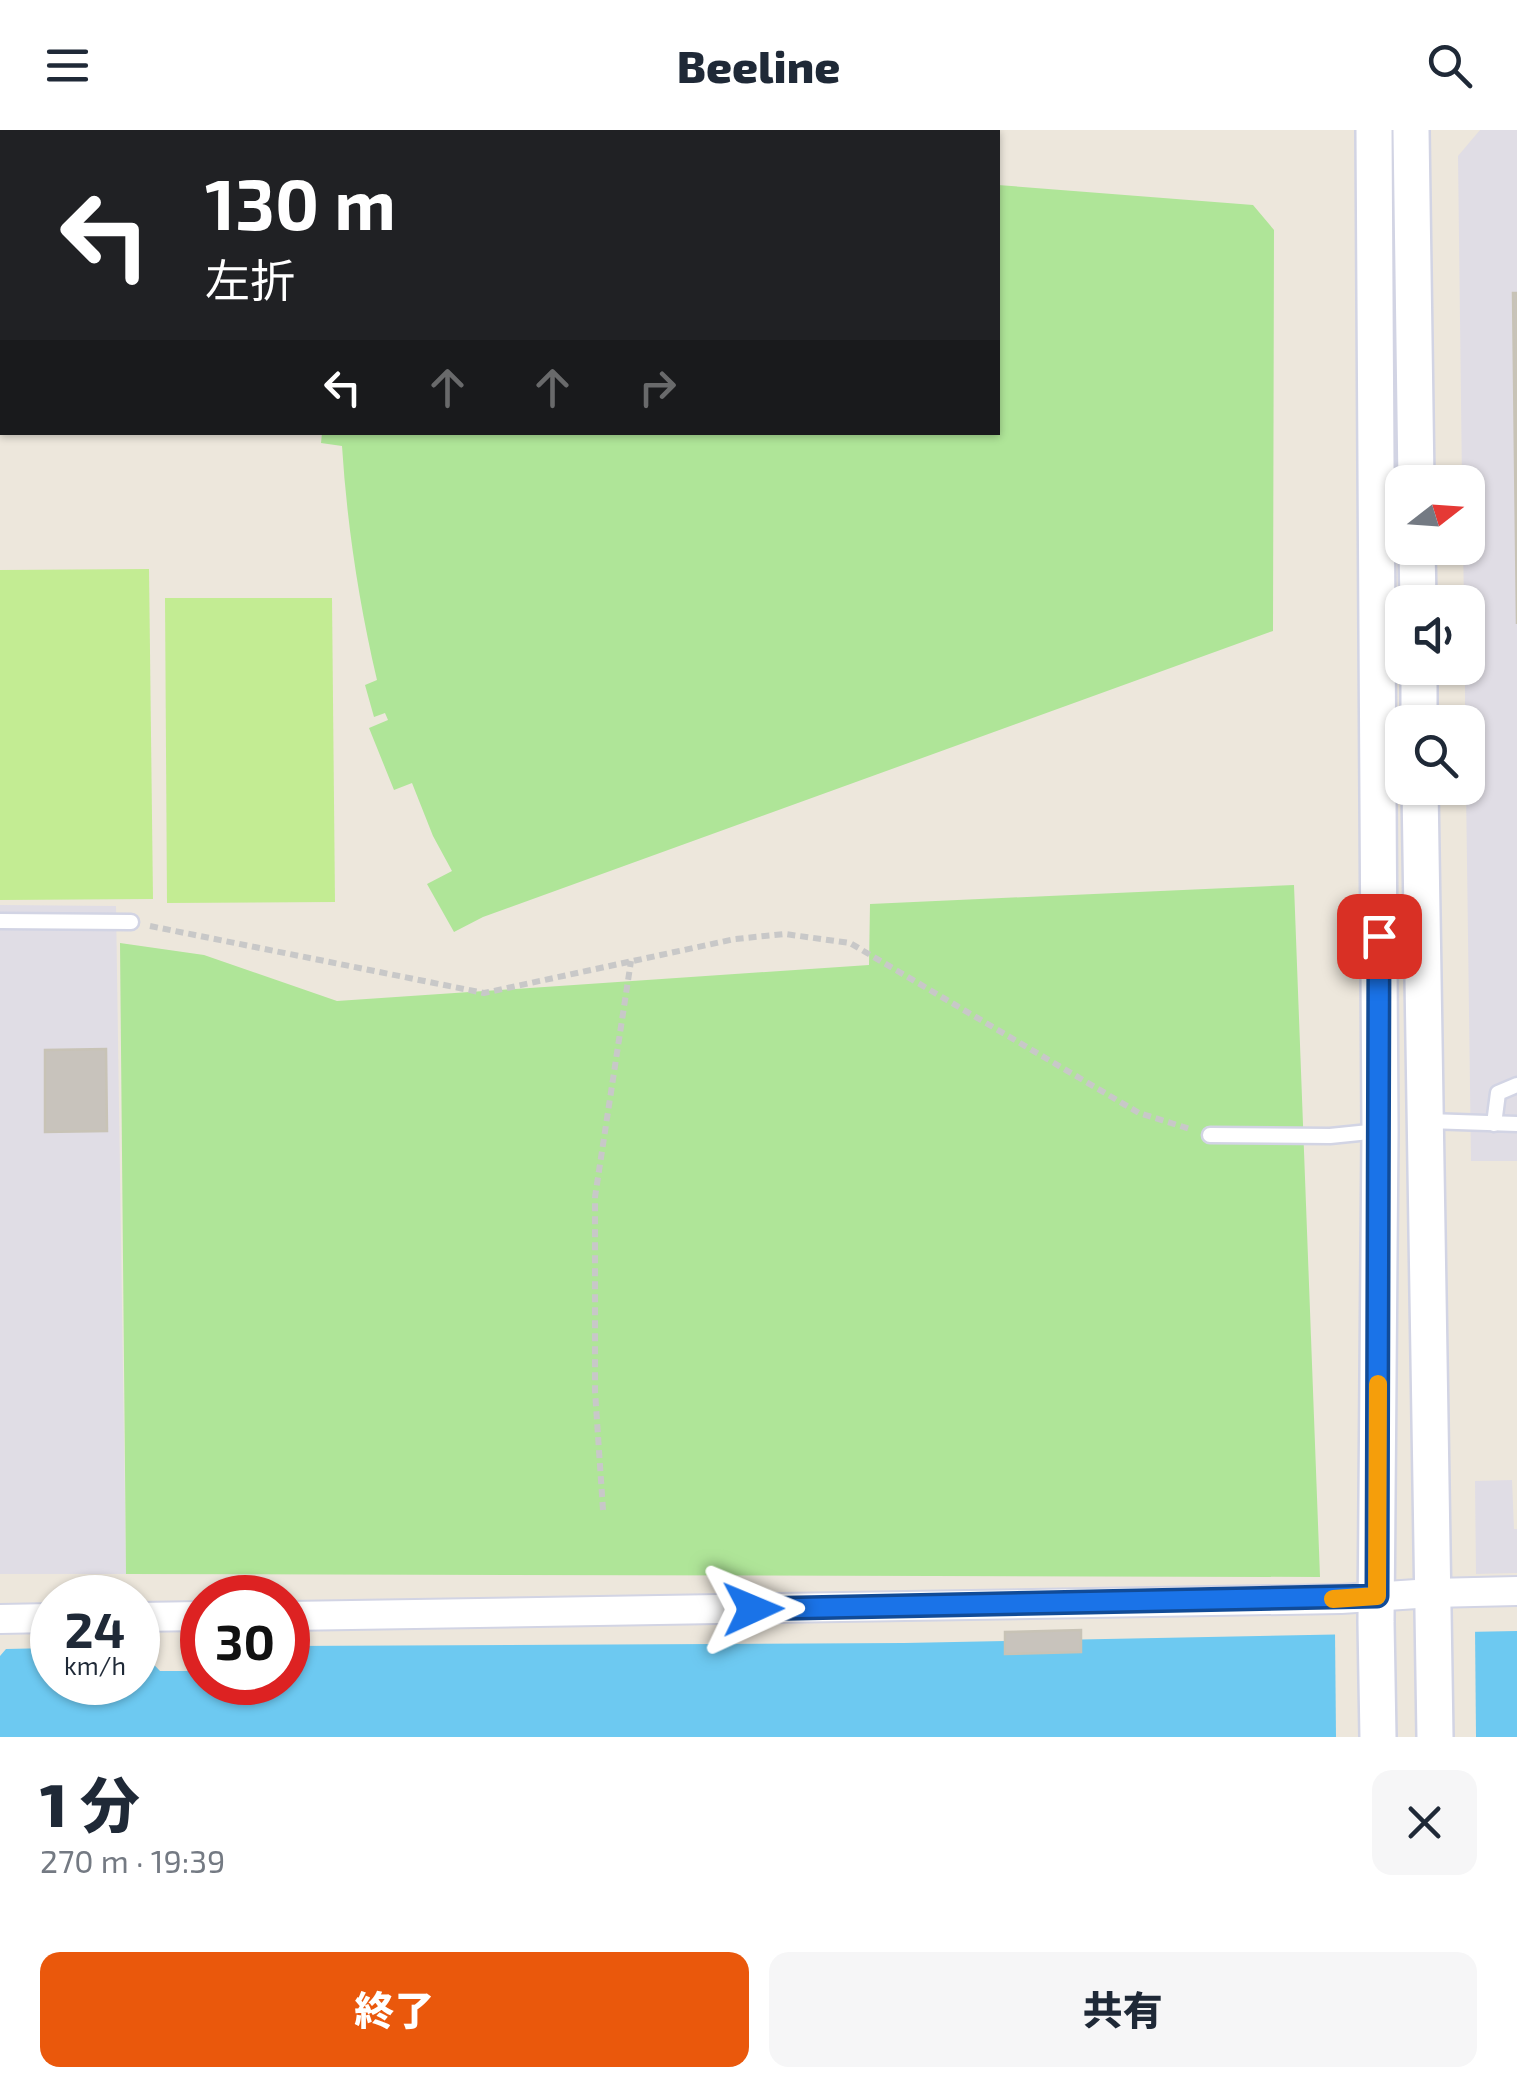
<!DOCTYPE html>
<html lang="ja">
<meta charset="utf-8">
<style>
:root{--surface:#fff;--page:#f6f6f7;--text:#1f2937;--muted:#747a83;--accent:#ea580c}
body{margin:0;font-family:"Exo 2","Noto Sans JP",sans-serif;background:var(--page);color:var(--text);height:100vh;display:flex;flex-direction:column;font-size:38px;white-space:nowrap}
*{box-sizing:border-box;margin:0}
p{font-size:32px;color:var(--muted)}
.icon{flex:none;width:55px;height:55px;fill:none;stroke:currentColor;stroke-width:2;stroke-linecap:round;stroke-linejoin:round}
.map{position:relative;height:1607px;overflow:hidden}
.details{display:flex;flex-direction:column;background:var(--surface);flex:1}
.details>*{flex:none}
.guide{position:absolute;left:0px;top:0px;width:1000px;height:305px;box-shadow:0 2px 8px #0004;background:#202124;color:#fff;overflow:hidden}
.needle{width:65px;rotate:73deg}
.controls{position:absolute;left:1385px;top:335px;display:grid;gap:20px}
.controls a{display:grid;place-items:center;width:100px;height:100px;border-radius:20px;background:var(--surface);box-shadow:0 2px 8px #0004;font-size:50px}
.speed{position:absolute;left:30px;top:1445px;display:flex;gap:20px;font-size:50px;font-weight:700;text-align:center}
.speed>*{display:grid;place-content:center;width:130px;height:130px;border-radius:50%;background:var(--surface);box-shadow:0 2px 8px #0004;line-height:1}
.speed small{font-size:25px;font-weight:400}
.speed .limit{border:15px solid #d22;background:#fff;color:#111}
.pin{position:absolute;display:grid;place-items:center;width:85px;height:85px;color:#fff;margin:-42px;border-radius:20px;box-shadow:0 5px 15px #0006}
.me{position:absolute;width:110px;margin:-55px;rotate:89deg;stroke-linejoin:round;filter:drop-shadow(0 0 8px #0008)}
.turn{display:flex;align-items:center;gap:35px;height:210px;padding:0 40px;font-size:45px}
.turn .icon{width:130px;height:130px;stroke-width:2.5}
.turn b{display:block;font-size:70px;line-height:85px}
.lanes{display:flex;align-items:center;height:95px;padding:0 40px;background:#0003;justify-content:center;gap:50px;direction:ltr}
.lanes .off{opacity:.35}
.round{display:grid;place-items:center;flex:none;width:105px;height:105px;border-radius:20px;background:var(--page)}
.overview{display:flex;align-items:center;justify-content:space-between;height:170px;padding:0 40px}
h1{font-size:60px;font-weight:800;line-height:75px}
.action{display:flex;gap:20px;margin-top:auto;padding:20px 40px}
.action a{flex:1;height:115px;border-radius:20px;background:var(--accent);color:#fff;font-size:40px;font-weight:800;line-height:115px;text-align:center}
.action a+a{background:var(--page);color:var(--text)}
header{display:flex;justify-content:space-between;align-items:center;height:130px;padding:0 40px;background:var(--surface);font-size:45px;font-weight:800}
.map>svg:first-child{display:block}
</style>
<header><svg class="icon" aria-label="menu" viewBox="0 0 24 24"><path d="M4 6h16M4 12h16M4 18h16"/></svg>Beeline<svg class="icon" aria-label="search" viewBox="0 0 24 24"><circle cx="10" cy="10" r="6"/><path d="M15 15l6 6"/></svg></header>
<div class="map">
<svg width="1517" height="1607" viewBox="0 0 1517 1607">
<rect width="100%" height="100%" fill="#ede7dc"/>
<g fill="#e0dde5">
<path d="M1480,0H1517V1031H1471L1466,658L1468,592H1465V538H1468V472H1464L1463,418H1468V352H1462L1458,26Z"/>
<path d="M0,775L116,776L126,1444H0Z"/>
<path d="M1512,1350L1514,1399H1517V1443L1476,1444L1475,1351Z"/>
</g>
<g fill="#afe598">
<path d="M998,55L1253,75L1274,100L1273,501L483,787L454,802L427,754L452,741L433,706L412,653L394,660L369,598L388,590L385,583L374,587L365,555L377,550C359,473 347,395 342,316L321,313L322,303L998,302Z"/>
<path d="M1294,755L1320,1447L126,1444L120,813L204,825L337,871L869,835L870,774Z"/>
</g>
<g fill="#c3ec93">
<path d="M149,439L153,769L0,770V440Z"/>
<path d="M165,468H332L335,772L167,773Z"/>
</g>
<path fill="#6dc9f1" d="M1517,1501V1607H0V1526L6,1519L52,1518V1552H138V1518L160,1541H202V1552H288V1516L904,1513Z"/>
<path fill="#ede7dc" d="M1475,1497L1476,1607H1336L1335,1501Z"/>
<g fill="#c8c3bc" stroke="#c8c3b6" stroke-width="2.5">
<path d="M1513,163H1517V494Z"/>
<path d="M106,919L107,1001L45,1002V920Z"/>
<path d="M1081,1500V1522L1005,1524V1502Z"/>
</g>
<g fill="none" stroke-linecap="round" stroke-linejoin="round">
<defs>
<g id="service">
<path d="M0,791L131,792"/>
<path d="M1428,991L1517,994"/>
<path d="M1494,994L1498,963L1517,955"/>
<path d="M1210,1005L1330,1006L1379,1001"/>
</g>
<g id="minor">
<path d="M288,1486L1341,1469L1432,1463L1517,1461"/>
<path d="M138,1487L202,1486"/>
<path d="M0,1489L52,1488"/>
</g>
<g id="tertiary">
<path d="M1374,0L1380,1001L1376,1492L1378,1607"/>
<path d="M1411,0L1416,352"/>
<path d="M1417,418L1418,472"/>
<path d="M1419,538V592"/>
<path d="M1420,658L1435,1607"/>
</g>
</defs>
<use href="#service" stroke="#d2d4e4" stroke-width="19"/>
<use href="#minor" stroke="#d2d4e4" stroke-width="32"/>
<use href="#tertiary" stroke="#d2d4e4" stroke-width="40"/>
<g stroke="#c8c8c8" stroke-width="6" stroke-dasharray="8 5" stroke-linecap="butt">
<path d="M150,796L484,863L735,809L785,804L850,813L1139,983L1190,999"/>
<path d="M603,1380L595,1261V1067L631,831"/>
</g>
<use href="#service" stroke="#fff" stroke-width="14"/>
<use href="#minor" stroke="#fff" stroke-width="28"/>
<use href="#tertiary" stroke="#fff" stroke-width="35"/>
</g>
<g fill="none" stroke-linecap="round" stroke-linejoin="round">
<defs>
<path id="route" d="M753,1479L1377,1466L1379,806"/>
</defs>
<use href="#route" stroke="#114b97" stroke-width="25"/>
<use href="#route" stroke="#1a73e8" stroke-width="18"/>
<path stroke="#f59e0b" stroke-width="18" d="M1333,1469L1377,1466L1378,1254"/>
</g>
</svg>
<div class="controls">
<a><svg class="needle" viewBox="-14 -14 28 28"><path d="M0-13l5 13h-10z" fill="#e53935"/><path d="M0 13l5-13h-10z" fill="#747a83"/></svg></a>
<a><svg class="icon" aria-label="sound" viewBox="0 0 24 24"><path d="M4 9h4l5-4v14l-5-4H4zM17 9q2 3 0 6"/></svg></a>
<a><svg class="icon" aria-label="search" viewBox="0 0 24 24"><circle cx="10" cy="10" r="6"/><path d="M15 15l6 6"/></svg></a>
</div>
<div class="speed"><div>24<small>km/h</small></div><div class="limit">30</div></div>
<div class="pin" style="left:1379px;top:806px;background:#d93025"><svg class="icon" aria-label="arrive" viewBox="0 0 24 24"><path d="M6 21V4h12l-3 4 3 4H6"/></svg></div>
<svg class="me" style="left:753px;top:1479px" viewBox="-20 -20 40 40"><path d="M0-17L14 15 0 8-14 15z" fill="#1a73e8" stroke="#fff" stroke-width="4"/></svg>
<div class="guide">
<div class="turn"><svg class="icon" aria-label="left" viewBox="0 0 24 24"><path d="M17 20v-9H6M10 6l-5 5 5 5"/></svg><div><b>130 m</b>左折</div></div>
<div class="lanes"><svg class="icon" aria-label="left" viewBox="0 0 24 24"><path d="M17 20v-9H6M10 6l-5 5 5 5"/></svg><svg class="icon off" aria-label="ahead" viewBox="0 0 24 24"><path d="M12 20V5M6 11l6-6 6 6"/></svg><svg class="icon off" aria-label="ahead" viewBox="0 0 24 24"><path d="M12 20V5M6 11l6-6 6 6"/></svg><svg class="icon off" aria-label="right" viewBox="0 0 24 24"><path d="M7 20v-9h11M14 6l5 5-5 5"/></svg></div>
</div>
</div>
<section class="details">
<div class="overview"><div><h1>1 分</h1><p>270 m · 19:39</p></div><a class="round"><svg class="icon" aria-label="close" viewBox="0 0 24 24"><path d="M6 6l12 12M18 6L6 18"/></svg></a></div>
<div class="action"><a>終了</a><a>共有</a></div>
</section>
